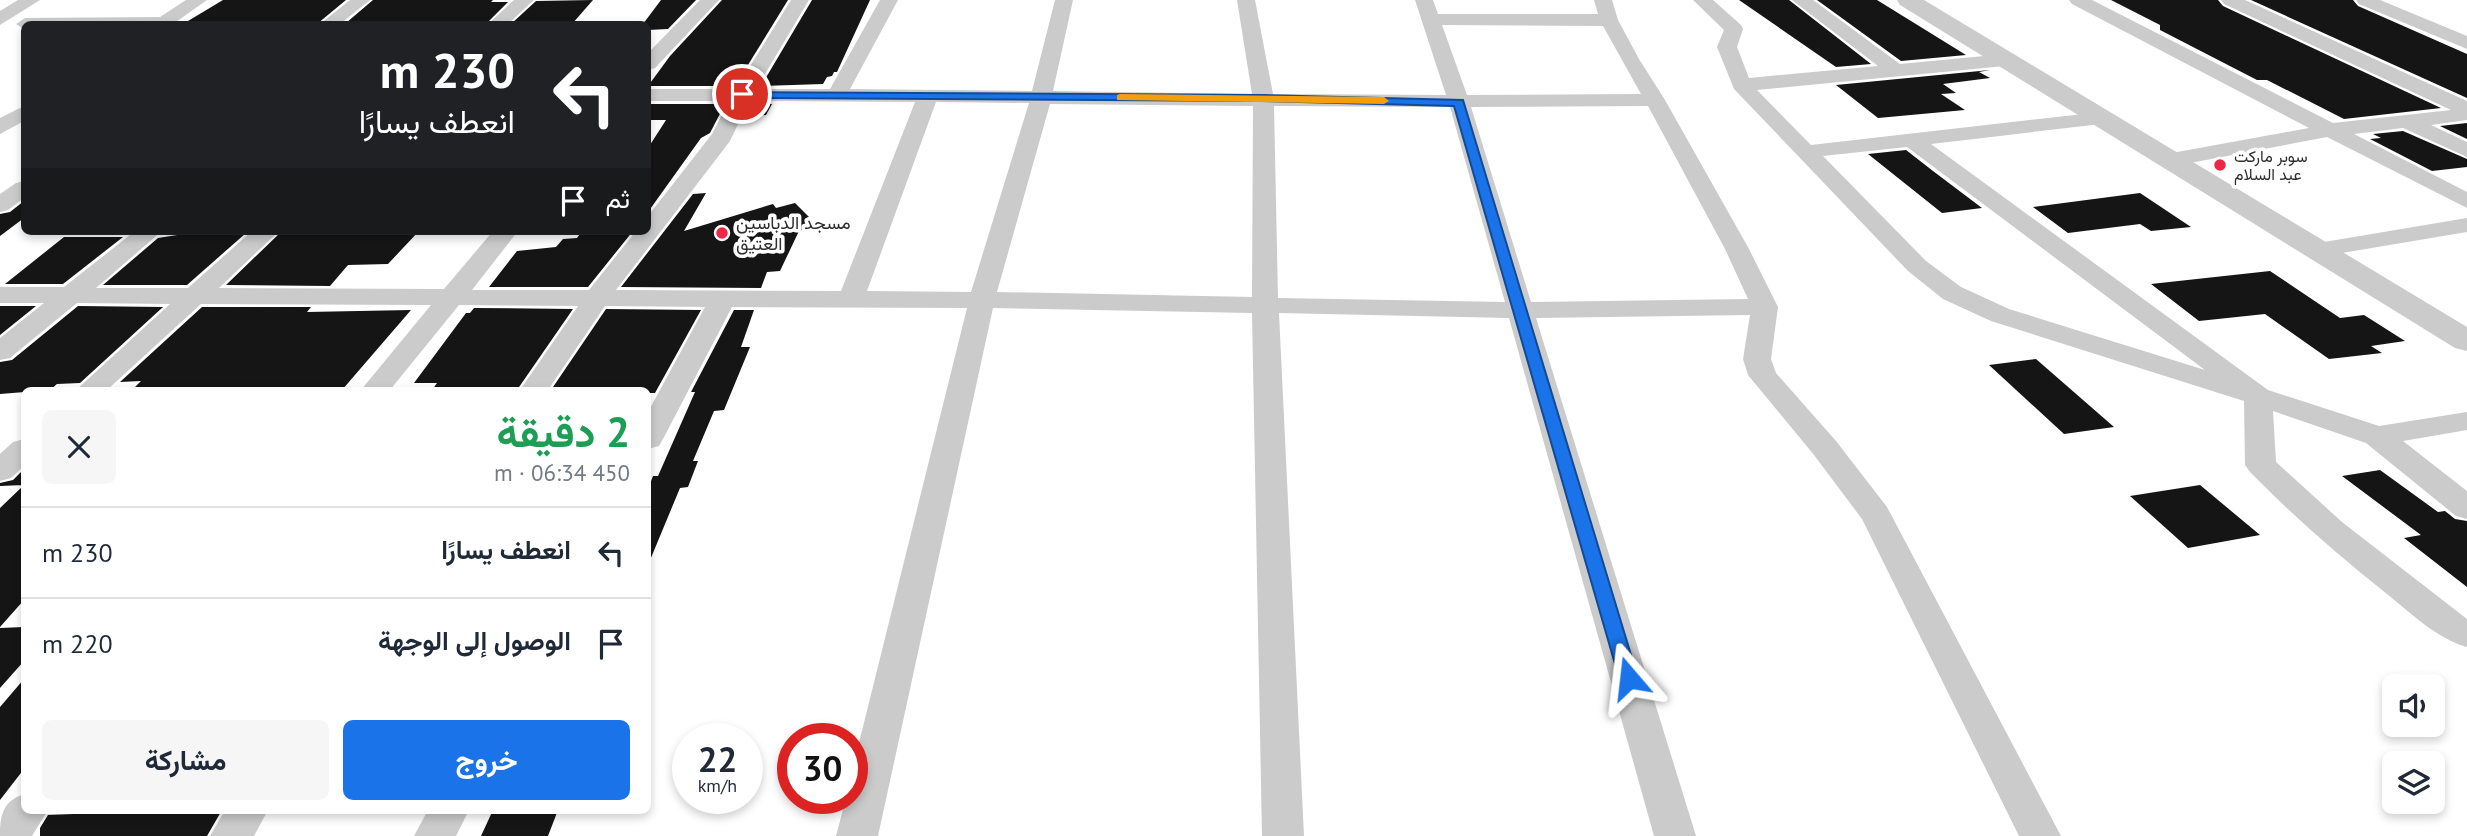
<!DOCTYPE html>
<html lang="ar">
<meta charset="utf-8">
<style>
:root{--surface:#fff;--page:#f6f6f7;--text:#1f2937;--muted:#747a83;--line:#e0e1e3;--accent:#1a73e8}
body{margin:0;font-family:"PT Sans",Vazirmatn,sans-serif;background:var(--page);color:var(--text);direction:rtl;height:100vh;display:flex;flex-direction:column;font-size:26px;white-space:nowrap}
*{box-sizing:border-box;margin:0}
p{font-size:23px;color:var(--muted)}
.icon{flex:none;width:38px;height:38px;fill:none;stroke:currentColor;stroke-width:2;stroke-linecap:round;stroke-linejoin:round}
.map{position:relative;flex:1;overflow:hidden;direction:ltr}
.side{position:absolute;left:21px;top:387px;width:630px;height:427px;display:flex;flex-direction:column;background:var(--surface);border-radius:10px;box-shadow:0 4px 10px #0003;direction:rtl}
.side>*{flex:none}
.banner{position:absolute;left:21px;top:21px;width:630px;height:214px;border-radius:10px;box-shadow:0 4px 10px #0003;direction:rtl;background:#202124;color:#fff;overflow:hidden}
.fabs{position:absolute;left:2382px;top:674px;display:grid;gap:14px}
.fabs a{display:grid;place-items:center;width:63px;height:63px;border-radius:10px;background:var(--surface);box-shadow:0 4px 10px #0003;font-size:35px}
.speed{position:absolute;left:672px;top:723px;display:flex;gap:14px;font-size:35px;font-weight:700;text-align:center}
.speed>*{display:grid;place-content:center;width:91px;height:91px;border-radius:50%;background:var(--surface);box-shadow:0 4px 10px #0003;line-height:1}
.speed small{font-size:18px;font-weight:400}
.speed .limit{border:10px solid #d22;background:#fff;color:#111}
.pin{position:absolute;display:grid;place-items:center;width:60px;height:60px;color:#fff;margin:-30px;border:4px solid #fff;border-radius:50%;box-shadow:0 2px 7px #0007}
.me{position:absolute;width:77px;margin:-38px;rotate:343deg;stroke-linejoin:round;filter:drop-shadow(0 0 5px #0008)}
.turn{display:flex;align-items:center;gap:24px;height:147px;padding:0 21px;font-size:32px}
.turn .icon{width:91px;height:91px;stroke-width:2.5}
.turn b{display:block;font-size:49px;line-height:60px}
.then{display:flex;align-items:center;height:66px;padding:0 21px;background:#0003;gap:14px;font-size:26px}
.round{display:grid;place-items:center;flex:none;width:74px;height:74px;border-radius:10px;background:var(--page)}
.overview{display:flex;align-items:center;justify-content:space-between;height:119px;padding:0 21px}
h1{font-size:42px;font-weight:700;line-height:52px;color:#1e9e55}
.button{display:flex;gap:14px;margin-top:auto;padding:14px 21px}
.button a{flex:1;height:80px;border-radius:10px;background:var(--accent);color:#fff;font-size:28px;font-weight:700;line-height:80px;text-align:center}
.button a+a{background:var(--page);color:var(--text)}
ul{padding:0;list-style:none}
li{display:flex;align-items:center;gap:21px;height:91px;padding:0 21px;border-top:2px solid var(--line)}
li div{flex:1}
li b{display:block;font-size:26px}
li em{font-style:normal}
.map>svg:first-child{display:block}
</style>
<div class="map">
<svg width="2467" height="836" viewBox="0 0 2467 836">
<rect width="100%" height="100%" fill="#fff"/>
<g fill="#151515">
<path d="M223,0H346L317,24H183Z"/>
<path d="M373,0H493L491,2H508L486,24L346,23Z"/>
<path d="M593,0L572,24H511L536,1Z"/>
<path d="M661,0H696L668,29L648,30V24H643Z"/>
<path d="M722,0H788L735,86H648L670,56Z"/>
<path d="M812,0H870L837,72H834L832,76L827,77L823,84L761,86Z"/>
<path d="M1739,0H1789L1871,64L1836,67Z"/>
<path d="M1817,0H1877L1966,55L1901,61Z"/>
<path d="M2111,0H2218L2223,6L2441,108L2344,119L2267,80H2257L2160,30V25Z"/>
<path d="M2251,0H2353L2358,6L2467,54V98Z"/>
<path d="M1990,70L1979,72L1990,78L1943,84L1956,93L1941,94L1965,110L1878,118L1836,85Z"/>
<path d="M648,104H725L710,133L701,138L648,212V148L666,120H648Z"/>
<path d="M751,104H772L766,115L745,116Z"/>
<path d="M2467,123V139L2440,126Z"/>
<path d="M2403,131L2467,159V167L2432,171L2370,139L2381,138L2373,134Z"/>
<path d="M1906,150L1933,171L1982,208L1942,213L1868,154Z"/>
<path d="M706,193L684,231L773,204L776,208L795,203L817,225L799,231L780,271L767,272L761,288L621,287L693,194Z"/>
<path d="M2140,193L2191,227L2151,231L2140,224L2068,233L2033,207Z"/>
<path d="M24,201V218L0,236V214L10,212Z"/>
<path d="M419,231L388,264L348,265L330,286L226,285L281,232Z"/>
<path d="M582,231H633L588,287H489L517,251L556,247L563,239L577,238Z"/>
<path d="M190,233H246L187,285H103L158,238Z"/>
<path d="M64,237H123L63,284H5Z"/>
<path d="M2270,271L2340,318L2364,315L2405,341L2371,346L2382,353L2329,359L2265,314L2199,321L2151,284Z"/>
<path d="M0,306H36L0,335Z"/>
<path d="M78,306L163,307L80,383L57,384L50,390L0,394V362L12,360Z"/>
<path d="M202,307H311L307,312L411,310L342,390H132L141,381L120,382Z"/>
<path d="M474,308L573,309L517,390H432L437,383H414L466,313H470Z"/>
<path d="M606,309L701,310L655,393H648V390H551Z"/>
<path d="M734,310H754L741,347H750L724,410L714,411L693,461H698L688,487L680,488L648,565V489L653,476H658L695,392H691Z"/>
<path d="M2036,359L2114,427L2064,434L1989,365Z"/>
<path d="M24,469V600L0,627V508L24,485L0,486V483L13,480Z"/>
<path d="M2380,470L2438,512L2445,511L2455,519L2467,521V587L2404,538L2421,535L2342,476Z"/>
<path d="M2200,485L2260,535L2188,548L2130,496Z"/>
<path d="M24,627V661L0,688V628Z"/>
<path d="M24,679V769L0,800V707Z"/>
<path d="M101,810H222L207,836H40V828L48,815L99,813Z"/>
<path d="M493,810H558L548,836H481Z"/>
</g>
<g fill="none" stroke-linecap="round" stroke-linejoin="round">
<g fill="#cbcbcb" fill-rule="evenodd">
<path d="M18,0H40L0,25V11Z"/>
<path d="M186,0H207L173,24H24V29L16,24L25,18L160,17Z"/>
<path d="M350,0H370L340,24H320Z"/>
<path d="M514,0H534L508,24H488Z"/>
<path d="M700,0H719L655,68L648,70V53Z"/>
<path d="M791,0H809L756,89H830L880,0H898L850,89L1032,91L1055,0H1073L1053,91L1252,94L1237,0H1255L1273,94L1446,95L1415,0H1433L1438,14H1598L1594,0H1612L1618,20L1639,59L1665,100L1749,249L1778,307L1771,359L1776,373L1836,441L1887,507L2061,836H2019L1862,519L1814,455L1748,375L1743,359L1750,315L1536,318L1696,836H1654L1509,318L1279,313L1304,836H1262L1252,313L993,308L878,836H836L846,798H852V771L967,308L732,307L663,439L659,446L648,449V412L705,307L605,306L548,390H520L578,306L459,305L390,390H361L431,305L201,304L107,390H76L170,304L77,303L10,358L0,360V338L44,303H0V287H64L135,231H162L96,288H188L252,231H279L219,288L444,289L493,231H518L472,290H589L636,231H648V216L712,134L729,101H648V89H736ZM1442,25L1603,26L1641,94L1467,95ZM749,101L915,102L841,291L616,290L730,141ZM936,102L1029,103L971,292L867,291ZM1050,104L1253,106L1252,297L997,292ZM1274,106L1450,107L1505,302L1278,298ZM1648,106L1725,249L1748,299L1531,302L1471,107Z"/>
<path d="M1693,0H1713L1741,25L1743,29L1737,47L1749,78L1878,66L1792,0H1813L1900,64L2005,54L2012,56L2015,60L2005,66L1757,90L1811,145L2101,112L2109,113L2112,118L2109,123L2101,124L1931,144L2268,390L2379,426L2467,412V430L2403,441L2467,491V519L2456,516L2366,443L2273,411L2276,462L2342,522L2467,619V647C2436,638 2412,614 2387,594C2339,556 2293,516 2250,472L2245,465L2244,401L1991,321L1943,299L1908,271L1734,89L1717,47L1724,30ZM1907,147L2205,370L2009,309L1961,287L1926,261L1823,156Z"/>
<path d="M2069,0H2092L2333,123L2451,110L2224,4L2221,0H2245L2467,101V120L2431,125L2467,142V157L2403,128L2354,134L2467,192V208L2327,137L2169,167L2161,165L2158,160L2161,155L2309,128L2072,4Z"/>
<path d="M2356,0H2380L2467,36V49L2359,4Z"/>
<path d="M24,106V121L0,134V118Z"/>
<path d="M24,181V198L8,210L0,212V194L16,183Z"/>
<path d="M2467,218V232L2318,257L2309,255L2306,250L2309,245L2318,243Z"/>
<path d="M24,439V466L11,478L0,481V454L13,442Z"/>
<path d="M24,794V810H48L32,836H0C0,815 3,801 24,794Z"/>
<path d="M225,810H268L254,836H210Z"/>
<path d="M428,810H469L456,836H414Z"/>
</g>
<path fill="#cbcbcb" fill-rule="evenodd" d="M1897,0H1924L2467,327V351L2455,348L1900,5Z"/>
</g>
<path fill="#1a73e8" stroke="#114b97" stroke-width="2" d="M738,92L1262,95L1463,100L1638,678L1636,684L1629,686L1622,684L1619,678L1454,106L1262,101L742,98L738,97Z"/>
<path fill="#f59e0b" d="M1120,94L1384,97L1389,101L1384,104L1117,100V95Z"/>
<g fill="#ec2847" stroke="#fff" stroke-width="2.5">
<circle cx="2220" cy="165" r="7"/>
<circle cx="722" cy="233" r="7"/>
</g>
<g text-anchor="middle" stroke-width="7" stroke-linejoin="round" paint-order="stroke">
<g font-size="16" fill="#2e2e2e" stroke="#fff" text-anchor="start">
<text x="2234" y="162">سوبر ماركت<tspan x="2234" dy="18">عبد السلام</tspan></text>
</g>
<g font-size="18" fill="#2e2e2e" stroke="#fff" text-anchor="start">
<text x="736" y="229">مسجد الدباسين<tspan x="736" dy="21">العتيق</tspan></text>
</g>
</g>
</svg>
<div class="fabs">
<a><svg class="icon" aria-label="sound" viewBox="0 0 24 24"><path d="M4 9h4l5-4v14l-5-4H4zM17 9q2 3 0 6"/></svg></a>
<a><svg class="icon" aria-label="layers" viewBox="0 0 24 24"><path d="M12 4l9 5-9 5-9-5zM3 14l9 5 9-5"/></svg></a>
</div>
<div class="speed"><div>22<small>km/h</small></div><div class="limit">30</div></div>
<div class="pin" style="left:742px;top:94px;background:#d93025"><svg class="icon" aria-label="arrive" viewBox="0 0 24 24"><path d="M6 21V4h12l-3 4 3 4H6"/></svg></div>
<svg class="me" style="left:1629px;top:678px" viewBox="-20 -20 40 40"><path d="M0-17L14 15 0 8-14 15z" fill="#1a73e8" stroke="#fff" stroke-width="4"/></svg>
<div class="banner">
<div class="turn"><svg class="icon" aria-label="left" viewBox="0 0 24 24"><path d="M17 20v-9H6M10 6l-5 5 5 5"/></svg><div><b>230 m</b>انعطف يسارًا</div></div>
<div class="then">ثم<svg class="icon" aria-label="arrive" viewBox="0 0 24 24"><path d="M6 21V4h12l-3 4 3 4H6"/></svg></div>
</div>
<section class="side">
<div class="overview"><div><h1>2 دقيقة</h1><p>450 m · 06:34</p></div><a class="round"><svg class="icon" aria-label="close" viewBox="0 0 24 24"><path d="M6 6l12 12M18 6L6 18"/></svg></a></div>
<ul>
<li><svg class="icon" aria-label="left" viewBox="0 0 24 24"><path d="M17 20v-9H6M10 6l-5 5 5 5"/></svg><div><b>انعطف يسارًا</b></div><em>230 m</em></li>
<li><svg class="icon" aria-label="arrive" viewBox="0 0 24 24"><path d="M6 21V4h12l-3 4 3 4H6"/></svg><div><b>الوصول إلى الوجهة</b></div><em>220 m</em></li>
</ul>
<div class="button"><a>خروج</a><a>مشاركة</a></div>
</section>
</div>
